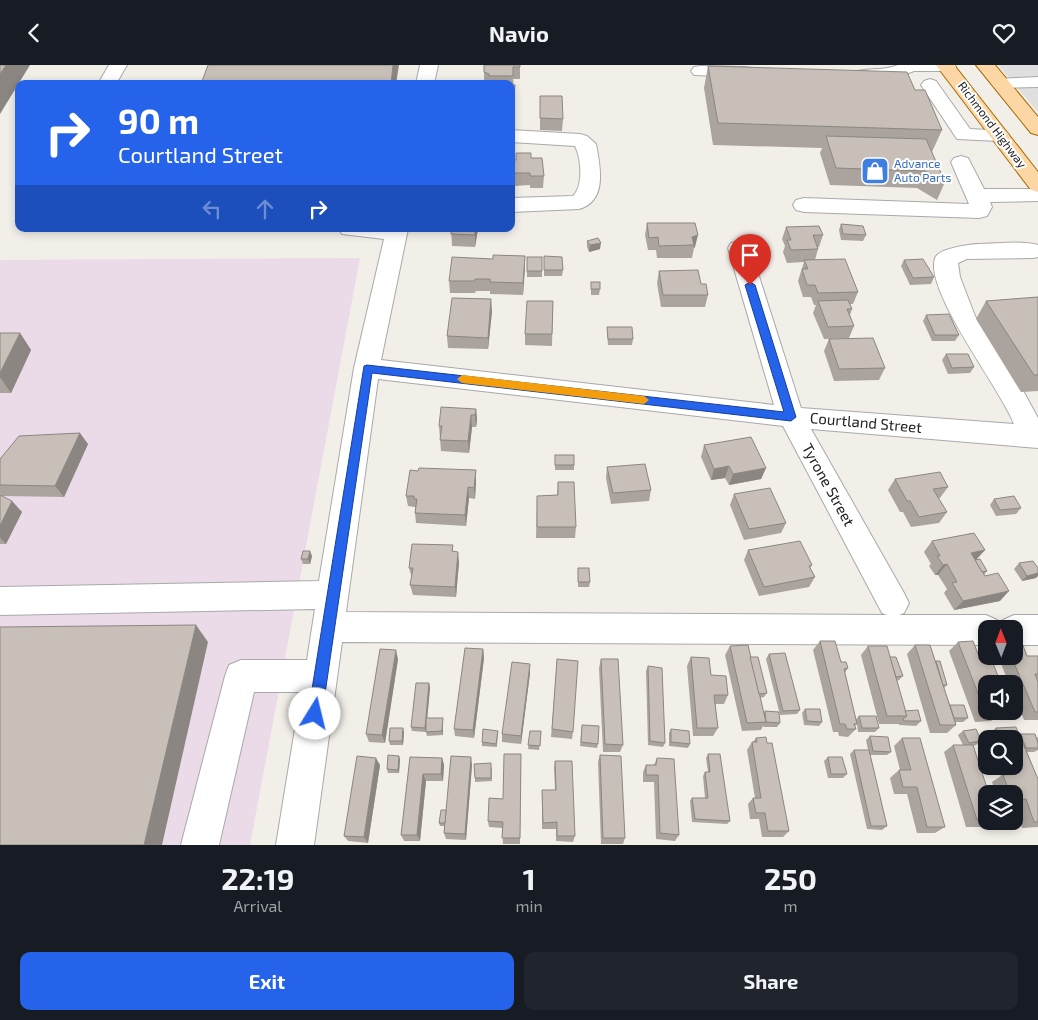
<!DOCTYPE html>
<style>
:root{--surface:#171b24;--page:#20242c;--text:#f1f3f6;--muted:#9ea1a6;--accent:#2563eb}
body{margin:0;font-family:"Exo 2",sans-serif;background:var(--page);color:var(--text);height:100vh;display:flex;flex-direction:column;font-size:19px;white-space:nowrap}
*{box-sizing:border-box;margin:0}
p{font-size:16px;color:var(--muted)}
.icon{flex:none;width:28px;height:28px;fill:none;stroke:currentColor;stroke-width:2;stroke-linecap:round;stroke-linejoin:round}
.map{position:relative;height:780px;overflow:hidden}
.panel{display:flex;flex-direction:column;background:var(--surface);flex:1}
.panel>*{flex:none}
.top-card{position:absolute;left:15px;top:15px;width:500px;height:152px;border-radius:10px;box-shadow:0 2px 8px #0003;background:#2563eb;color:#fff;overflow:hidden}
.needle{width:32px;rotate:359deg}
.buttons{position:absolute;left:978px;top:555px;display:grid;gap:10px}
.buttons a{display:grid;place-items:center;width:45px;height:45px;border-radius:10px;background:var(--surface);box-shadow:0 2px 8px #0003;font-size:25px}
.pin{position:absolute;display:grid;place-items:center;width:42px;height:42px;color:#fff;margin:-51px -21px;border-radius:50% 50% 50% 0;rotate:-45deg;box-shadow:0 0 5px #0007}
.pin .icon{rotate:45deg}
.me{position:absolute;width:55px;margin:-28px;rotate:9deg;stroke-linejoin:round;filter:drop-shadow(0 0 4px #0008)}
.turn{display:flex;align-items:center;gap:18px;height:105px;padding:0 20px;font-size:22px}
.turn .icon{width:65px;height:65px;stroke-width:2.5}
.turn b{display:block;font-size:35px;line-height:42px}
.lanes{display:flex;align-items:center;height:48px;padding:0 20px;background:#0003;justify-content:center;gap:25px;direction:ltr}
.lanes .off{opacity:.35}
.eta{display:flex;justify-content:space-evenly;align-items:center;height:85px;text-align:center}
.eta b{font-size:30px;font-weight:700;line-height:35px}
.action{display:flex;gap:10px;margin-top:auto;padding:10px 20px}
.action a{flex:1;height:58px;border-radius:10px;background:var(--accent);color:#fff;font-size:20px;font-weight:700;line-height:58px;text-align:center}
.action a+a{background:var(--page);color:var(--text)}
header{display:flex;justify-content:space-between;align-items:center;height:65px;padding:0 20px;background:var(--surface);font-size:22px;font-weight:700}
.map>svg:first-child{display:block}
</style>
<header><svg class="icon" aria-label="back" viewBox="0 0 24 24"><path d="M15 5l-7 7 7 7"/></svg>Navio<svg class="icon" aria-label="heart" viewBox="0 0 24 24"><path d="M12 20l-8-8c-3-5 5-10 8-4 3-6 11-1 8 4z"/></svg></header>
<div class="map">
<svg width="1038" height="780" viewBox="0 0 1038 780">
<rect width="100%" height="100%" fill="#f2efe9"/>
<path fill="#e0dfdf" d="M998,0H1038V47Z"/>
<path fill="#ebdbe8" d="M360,193L250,780H0V195Z"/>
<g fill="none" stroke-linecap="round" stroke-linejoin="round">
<defs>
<g id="minor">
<path d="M109,0H127L116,19H98Z"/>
<path d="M420,0H438L434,19H416Z"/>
<path d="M898,0H955L956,2L953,6H914L891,15L857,14L854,10L857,6C871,3 884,6 898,0Z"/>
<path d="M700,1L745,2L751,3L754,7L751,11L745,12L694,10L691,6L694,2Z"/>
<path d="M1038,12V22L1000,23L994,22L991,18L994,14Z"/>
<path d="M930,14L936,16L970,64L1006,66L1009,70L1006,74L999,76L957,74L921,20L924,16Z"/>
<path d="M511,65L580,69L587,71L596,79C600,101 608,136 579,144L511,147V133L573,131C584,120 581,93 575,81L511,77Z"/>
<path d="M961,91L968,93L984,124H1038V136L990,137L992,142L987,151L979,153L804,147L796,145L793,140L796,135L804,133L969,139L951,97L954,93Z"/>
<path d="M339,164H408L381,295L774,340L728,183L731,178L739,176L747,178L750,183L801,343L1014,359C1001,324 924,226 935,193C939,183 968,180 977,179C996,179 1020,175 1038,180V192L1033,193L967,194L958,198L960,212L975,251L1020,320L1038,353V383L811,364L904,528L909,538L904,548L899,550H986L997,555L1000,561L1003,555L1014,550H1038V580H1014V564H986V580L342,577L314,780H276L301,627H254L219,780H181L225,611L229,600L241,595H307L315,544L0,550V522L319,516L354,303L384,174L342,169ZM378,314L783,361L882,548L887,550L346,547Z"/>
</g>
<g id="major">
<path d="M936,0H954L1038,107V127L1031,125Z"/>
<path d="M976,0H995L1038,52V70L1031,68Z"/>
</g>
</defs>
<use href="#minor" stroke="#a9a9a9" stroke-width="2"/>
<use href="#major" stroke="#a06b00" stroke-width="2"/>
<use href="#minor" fill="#fff" fill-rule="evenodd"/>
<use href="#major" fill="#fcd6a4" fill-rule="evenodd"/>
</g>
<g fill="#aba49e">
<path d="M520,0V14H513L515,32L514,42H511V19H484V7Z"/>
<path d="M708,1L915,25L942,65L932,87L945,117L937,135L917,123L830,120L820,88L822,83L713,80L704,23Z"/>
<path d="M540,31L563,54L562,66L540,65Z"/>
<path d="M516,88L531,93L544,111L543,123H530V120L514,121V115L511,116V95H516Z"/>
<path d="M647,158H695V182L694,183L692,193H657L656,185H648L645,170Z"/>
<path d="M841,159L866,170L863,176L841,175L839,165Z"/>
<path d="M786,162L823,170L819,182H818V184L815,195L858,227L853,239H850L852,244L850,250L854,261L849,273L824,274L813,248L816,240H814L811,232H803L798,216L804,197L787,198L783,187L785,181L782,174Z"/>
<path d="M451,164H480H478L475,182L452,181Z"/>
<path d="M587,176L600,184L589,187L587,182Z"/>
<path d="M525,191L523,230L490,229V226H476L475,228H450L449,216L493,194Z"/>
<path d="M544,191L563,205L562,211H544Z"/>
<rect x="527" y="192" width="15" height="20"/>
<path d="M904,195L934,212L931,219L910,220L901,201Z"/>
<path d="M659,206L701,219L708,230L705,242H661L657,218Z"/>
<path d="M591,217L600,224L599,230H591Z"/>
<path d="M1038,232V326L1021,327L976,254L986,236Z"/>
<path d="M553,236L552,281L525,280V269Z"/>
<path d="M492,246L488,284L448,283L447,271Z"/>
<path d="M926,250L959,270L955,276H932L923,256Z"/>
<path d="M607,262L633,274L632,280H608L607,268Z"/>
<path d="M0,268H20L31,285L11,328H0Z"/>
<path d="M829,274L885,303L879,315L834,316L824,286Z"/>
<path d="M946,289L974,302L970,308L948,309L942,295Z"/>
<path d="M476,344L477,355L476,362H472L469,388L441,386L439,361Z"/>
<path d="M88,379L64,432L2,431L22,447L6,479H0V430L2,431L0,429V394Z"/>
<path d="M704,380L766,403L761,414L729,420L725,413L711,415L701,392Z"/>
<path d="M555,390L574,400V405H555Z"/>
<path d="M607,402L651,425L649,436L611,439L606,413Z"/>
<path d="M476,405V416L475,434L469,433L466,461L416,458L415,448V442L408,441L406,431L418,406Z"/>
<path d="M895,414L948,422L940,433H938L947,447L939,458L911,462L903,447H900L888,425Z"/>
<path d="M558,417L576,462L575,473H536L537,431L557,430Z"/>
<path d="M734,429L786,458L781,468L744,475L730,440Z"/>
<path d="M994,434L1021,443L1016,449L996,451L990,440Z"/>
<path d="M932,476L985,485L976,494L987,506L984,510L1000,536L954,545L944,528L947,524L938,510H935L929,501L931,499L924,487Z"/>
<path d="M453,480V486L459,497L456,532L413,530L410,520L412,513L409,503Z"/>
<path d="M748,485L812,500L810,503L815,512L809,522L759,531L744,495Z"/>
<path d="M312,491L310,499H303L301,494Z"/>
<path d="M1019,498L1036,513L1022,516L1014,504Z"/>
<path d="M578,503L590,517L589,522H578Z"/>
<path d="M820,576L848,603L845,608L856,654L859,651L879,663L875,667H858L857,659L855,661L856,664L848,672L839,671L838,667H833L813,585Z"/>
<path d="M958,577L978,589L998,611L990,618L986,646L1014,649L1009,653L997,654L996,652L991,656L975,657L949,586Z"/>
<path d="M915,580L936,596L947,620L944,623L950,640L968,653L963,657H955L956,660L947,668H930L907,589Z"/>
<path d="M730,581L750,592L767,628L764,632L760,633L764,648L765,646L780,658L777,662H764L763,661L761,665L742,666L725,590Z"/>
<path d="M868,581L903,611L899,615L897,616L905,646L921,656L916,661L899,660V659H879L861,590Z"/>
<path d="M483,584L484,593L474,673L455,671L454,664Z"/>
<path d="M769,589L800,645L797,649L780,650L766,594Z"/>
<path d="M998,591H1038V614L1037,615L1038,617V655H1024L1014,631V619H1009Z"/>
<path d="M691,592L711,610L728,630L724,639H715L718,663L713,671H693L687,601Z"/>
<path d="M398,594L385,678L369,677L366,669Z"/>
<path d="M557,594L573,667L572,674L551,672Z"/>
<path d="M601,594L623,680L620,687H603L599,603Z"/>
<path d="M530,599V608L521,679L502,677V669Z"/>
<path d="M648,601L665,678L663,682L648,680L646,606Z"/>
<path d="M429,618L430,623L427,653L443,657V670L427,671L426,667V660V667L412,666L411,662Z"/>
<path d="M805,644L822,657L819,661L804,660L802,648Z"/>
<path d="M582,660L598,679L597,683L580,681Z"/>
<path d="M996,663L1036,673L1038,672V685L1034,687H1027L1038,714V762L1022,763L1014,741V729H996L992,717L1001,711L998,701H1014V674H987L986,670Z"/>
<path d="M671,664L690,679L688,683L669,681V668Z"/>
<path d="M498,666L497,682L482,681V677Z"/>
<path d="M530,666H541L539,685L528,684Z"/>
<path d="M963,666L981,676L976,680L973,681L986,729V756H997L987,762H966L944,687L953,680H963L958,670Z"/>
<path d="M404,667L403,680H390L389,676Z"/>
<path d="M870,671L891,687L887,690H870L887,761L882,765L867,764L850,689L854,685H868L866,675Z"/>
<path d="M756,673L789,766L783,772H762L759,754H750L748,739L753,733H755L747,685L752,677H753Z"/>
<path d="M902,673L945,762L935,768H917L907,729H894L890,713L899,705H900L894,681Z"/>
<path d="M521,689L520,779H503L502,763L489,762L488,756L503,734Z"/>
<path d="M708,689L730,756L727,759L692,757L690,736L692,733H705L703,711L705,707H708L706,693Z"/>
<path d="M600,690L625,773L623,779H601L598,697Z"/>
<path d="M410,692L442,693L444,700L443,716H426L420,776H404L401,770Z"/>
<path d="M828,692L847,709L843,713H828L824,696Z"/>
<path d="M657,693L679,770L675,776L656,774L654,717H643V707L646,700H654Z"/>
<path d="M400,694L399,708H388L387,704Z"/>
<path d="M555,696L575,771L573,777L556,776V764H542V725H555L554,703Z"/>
<path d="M380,700L368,778L348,776L344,771Z"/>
<path d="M472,700L466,775L446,774L444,768L445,761H440L439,758Z"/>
<path d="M492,702V716L475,717V713Z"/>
</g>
<g fill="#8b8681">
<path d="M6,0H30L0,49V9Z"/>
<path d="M393,0H399L396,19H391Z"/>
<path d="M475,164H478L475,182Z"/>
<path d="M698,170L695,182L694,183V180L692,172Z"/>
<path d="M601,178L600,184L589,187L590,180Z"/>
<path d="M525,191V203L523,230V218Z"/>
<path d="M491,234L492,246L488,284V273Z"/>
<path d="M20,268L31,285L11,328L0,312V308Z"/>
<path d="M476,344L477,355L476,362L475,350Z"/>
<path d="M471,350L472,362L469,388L468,376Z"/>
<path d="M80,368L88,379L64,432L55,421Z"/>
<path d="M729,401L725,413L711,415L714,404Z"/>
<path d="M766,403L761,414L729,420L733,409Z"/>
<path d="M476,405V416L475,434L474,423Z"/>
<path d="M468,422L469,433L466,461L465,450Z"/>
<path d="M12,436L22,447L6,479L0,473V461Z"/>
<path d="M985,485L976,495L968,497L971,488Z"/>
<path d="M310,486L312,491L310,499L308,494Z"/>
<path d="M458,487L459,497L456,532L455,522Z"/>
<path d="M947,499L938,510H935L943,500Z"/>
<path d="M1038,508V511L1036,513L1022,516L1027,511Z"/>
<path d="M1009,526L1000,536L954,545L963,536Z"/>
<path d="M196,560L208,577L162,780H144Z"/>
<path d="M483,584L484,593L474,673L473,665Z"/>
<path d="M396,585L398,594L385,678L382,670Z"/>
<path d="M530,599V608L521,679V671Z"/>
<path d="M429,618L430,623L426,667L425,663Z"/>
<path d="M443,653V670L442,666Z"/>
<path d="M403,663L404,667L403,680L402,676Z"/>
<path d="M399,691L400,694L399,708L398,705Z"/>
<path d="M471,692L472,700L466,775L465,769Z"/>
<path d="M376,693L380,700L368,778L364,772Z"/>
<path d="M442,693L444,700L443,716L441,709Z"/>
<path d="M423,709L426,716L420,776L417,770Z"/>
</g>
<g fill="#c7bfb8" stroke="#8b8681">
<path d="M0,0H6L0,9Z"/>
<path d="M208,0H393L391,19H201Z"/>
<path d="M484,0H520V2H513V11H489V9L484,7Z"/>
<path d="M708,1L907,7L915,25H925L942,65L718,58Z"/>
<path d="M511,20H515L514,30H511Z"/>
<path d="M540,31H562L563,54L540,53Z"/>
<path d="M826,71L926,74L945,117L925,106L836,103Z"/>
<path d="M516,88H531V93H542L544,111H530V108H514V103H511V95H516Z"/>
<path d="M647,158H695L698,170L692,172L694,180L659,181L658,172L649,173Z"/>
<path d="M841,159L863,161L866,170L843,169Z"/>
<path d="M819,161L823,170H813L818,184L791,185L787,175H791L786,162Z"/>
<path d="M451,164H475V170L451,169Z"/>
<path d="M598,173L601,178L590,180L587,176Z"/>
<path d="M493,190L525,191L523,218L490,217V214H475V216H449L452,192L493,194Z"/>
<path d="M544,191L562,192L563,205H544Z"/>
<rect x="527" y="192" width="15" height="14"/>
<path d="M845,194L858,227L818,228L815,220H807L802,204H808L804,195Z"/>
<path d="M923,194L934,212L913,213L904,195Z"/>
<path d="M698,205L701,219H706L708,230H663L659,206Z"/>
<rect x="591" y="217" width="9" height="7"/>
<path d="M1038,232V310H1034L986,236Z"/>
<path d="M452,233L491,234L488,273L447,271Z"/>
<path d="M848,235L852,244H847L854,261L828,262L818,236Z"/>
<path d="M527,236H553L552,269H525Z"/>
<path d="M949,249L959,270H935L926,250Z"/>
<path d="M607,262H632L633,274H608Z"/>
<path d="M0,268H20L0,308Z"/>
<path d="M873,273L885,303L839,304L829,274Z"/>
<path d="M946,289H968L974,302L952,303Z"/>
<path d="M441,342L476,344L475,350H471L468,376L440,375L442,361H439Z"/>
<path d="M80,368L55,421L0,420V394L19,371Z"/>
<path d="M751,372L766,403L733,409L729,401L714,404L704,380Z"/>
<rect x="555" y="390" width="19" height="10"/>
<path d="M645,399L651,425L613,428L607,402Z"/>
<path d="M419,403L476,405L474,423L468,422L465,450L415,448L417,434H414V431H406L410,405L418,406Z"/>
<path d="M940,407L948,422L933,424L947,447L919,452L910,436H907L895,414Z"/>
<path d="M558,417H574L576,462H537V431L558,430Z"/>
<path d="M770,423L786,458L749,464L734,429Z"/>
<path d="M0,430L12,436L0,461Z"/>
<path d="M1014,431L1021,443L1000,445L994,434Z"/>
<path d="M974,468L985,485L971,488L985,511L998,508L1009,526L963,536L952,518L957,517L947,499L943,500L937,491H940L932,476Z"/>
<path d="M800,476L812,500L809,501L815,512L764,522L748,485Z"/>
<path d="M412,479L453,480L452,486L458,487L455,522L410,520L413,503H409Z"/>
<path d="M303,486H310L308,494H301Z"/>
<path d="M980,494L987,506L982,507L975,495Z"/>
<path d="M1033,496L1038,503V508L1027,511L1019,498Z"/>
<path d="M578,503H589L590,517H578Z"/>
<path d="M196,560L144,780H0V562Z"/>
<path d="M820,576H835L841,597H846L848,603L844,604L857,659H854L856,664H847L845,659H840Z"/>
<path d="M973,576L978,589H986V591H990L998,611L988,612L990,619H986V646H1001L1002,648L986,649L958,577Z"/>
<path d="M1014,578H1022L1027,591H1038V609H1035L1038,617V647H1035L1011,591H1014Z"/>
<path d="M748,580L766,657L747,658L730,581Z"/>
<path d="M915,580H930L956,660H940Z"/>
<path d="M868,581H887L907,651H887Z"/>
<path d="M465,583L483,584L473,665L454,664Z"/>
<path d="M380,584L396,585L382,670L366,669Z"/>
<path d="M785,588L800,645L783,646L769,589Z"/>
<path d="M691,592L709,593L711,610L726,611L728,630H714L718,663H697Z"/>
<path d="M750,592H758L767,628L759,629Z"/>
<path d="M890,592H896L903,611L896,612Z"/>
<path d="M557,594L578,596L573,667L552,664Z"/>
<path d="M601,594H618L623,680L605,679Z"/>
<path d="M936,596H940L947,620H943Z"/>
<path d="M512,597L530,599L521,671L502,669Z"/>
<path d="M648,601L662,603L665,678L650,676Z"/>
<path d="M416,618H429L425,663L411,662Z"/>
<path d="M950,640H964L968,653H954Z"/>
<path d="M805,644H820L822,657L807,656Z"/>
<path d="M918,645L921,656H904L903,654L907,651L905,646Z"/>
<path d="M765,646L779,647L780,658L766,657Z"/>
<path d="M1001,646H1013L1014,649L1002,650Z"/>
<path d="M859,651H876L879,663H862Z"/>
<path d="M426,653H443L442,666L426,667Z"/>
<path d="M582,660L599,661L598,679L581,677Z"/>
<path d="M1016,662L1038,714V757H1034L1026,734L1014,735V729H1010L1003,710L1015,709L1012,701H1014V674H1001L996,663Z"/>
<path d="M390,663H403L402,676H389Z"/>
<path d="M483,664L498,666L496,679L482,677Z"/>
<path d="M671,664L689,666L690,679L671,677Z"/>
<path d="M976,664L981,676L969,678L963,666Z"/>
<path d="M530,666H541L540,681L528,680Z"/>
<path d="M1020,669H1035L1038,678V683H1026Z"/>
<path d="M870,671L888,672L891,687L873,686Z"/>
<path d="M766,672L767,678H772L789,766H768L765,748H756L753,733H761L752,677H757L756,673Z"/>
<path d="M902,673H920L945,762H927L917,722H903L899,705H911Z"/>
<path d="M953,680H973L989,729H986V756L977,755Z"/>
<path d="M854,685H869L887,761H871Z"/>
<path d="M504,689H521L520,773H502L503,757L488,756L489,733L503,734Z"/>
<path d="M708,689H720L730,756L695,754L692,733H708L705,707H710Z"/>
<path d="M388,690L399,691L398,705L387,704Z"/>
<path d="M600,690L621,691L625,773H603Z"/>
<path d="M357,691L376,693L364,772L344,771Z"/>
<path d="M451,691L471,692L465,769L444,768Z"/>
<path d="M410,692L442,693L441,709H423L417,770H401Z"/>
<path d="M828,692H842L847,709H831Z"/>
<path d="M657,693L674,694L679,770L660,768L658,710H646V700H656Z"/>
<path d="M555,696H572L575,771H557V757L543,758L542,725H556Z"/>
<path d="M491,698V713H475L474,699Z"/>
<path d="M441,745H446L445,758H439Z"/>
</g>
<path fill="#2563eb" stroke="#184099" d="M750,217L755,220L796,352L791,356L372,308L322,649L320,654L315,656L310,654L308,649L364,301L367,300L784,347L745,220Z"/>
<path fill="#f59e0b" d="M462,310L644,331L649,335L644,339L462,318L457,314Z"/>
<defs>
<symbol id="shop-square" viewBox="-11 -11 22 22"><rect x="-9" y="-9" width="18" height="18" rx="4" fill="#3f7fe0" stroke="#fff"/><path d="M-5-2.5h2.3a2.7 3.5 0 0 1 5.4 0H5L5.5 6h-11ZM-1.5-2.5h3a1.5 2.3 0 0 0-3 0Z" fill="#fff"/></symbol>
</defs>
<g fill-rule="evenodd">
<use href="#shop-square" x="859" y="90" width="32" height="32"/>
</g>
<g text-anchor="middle" stroke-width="4" stroke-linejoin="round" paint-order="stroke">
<g font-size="12" fill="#222" stroke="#fff">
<text transform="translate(992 60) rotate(53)" y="4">Richmond Highway</text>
</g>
<g font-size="12" fill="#366cbe" stroke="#fff" text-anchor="start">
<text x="894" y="103">Advance<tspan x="894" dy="14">Auto Parts</tspan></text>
</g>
<g font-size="15" fill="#222" stroke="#fff">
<text transform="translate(866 358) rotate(5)" y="5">Courtland Street</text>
<text transform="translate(828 420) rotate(61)" y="5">Tyrone Street</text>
</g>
</g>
</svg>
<div class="buttons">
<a><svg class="needle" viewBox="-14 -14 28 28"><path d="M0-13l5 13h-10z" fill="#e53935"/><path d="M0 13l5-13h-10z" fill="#9ea1a6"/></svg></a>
<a><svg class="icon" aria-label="sound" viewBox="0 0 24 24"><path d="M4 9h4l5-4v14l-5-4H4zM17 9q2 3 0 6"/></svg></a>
<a><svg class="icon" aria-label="search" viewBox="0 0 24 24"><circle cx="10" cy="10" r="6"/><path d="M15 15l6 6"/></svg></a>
<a><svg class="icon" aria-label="layers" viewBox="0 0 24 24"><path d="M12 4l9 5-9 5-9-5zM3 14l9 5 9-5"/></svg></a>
</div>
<div class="pin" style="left:750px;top:220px;background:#d93025"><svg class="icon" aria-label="arrive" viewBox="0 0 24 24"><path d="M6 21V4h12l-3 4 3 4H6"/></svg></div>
<svg class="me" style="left:315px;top:649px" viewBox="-20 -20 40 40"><circle r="19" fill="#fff"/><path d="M0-13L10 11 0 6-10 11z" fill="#2563eb"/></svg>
<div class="top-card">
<div class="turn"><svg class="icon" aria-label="right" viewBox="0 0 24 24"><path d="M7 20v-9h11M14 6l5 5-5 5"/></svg><div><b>90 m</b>Courtland Street</div></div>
<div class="lanes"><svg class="icon off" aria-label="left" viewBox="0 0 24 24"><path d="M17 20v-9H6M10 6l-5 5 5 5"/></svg><svg class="icon off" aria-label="ahead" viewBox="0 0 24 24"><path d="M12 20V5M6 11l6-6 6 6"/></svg><svg class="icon" aria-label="right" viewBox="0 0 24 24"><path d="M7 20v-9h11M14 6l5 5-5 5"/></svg></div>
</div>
</div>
<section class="panel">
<div class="eta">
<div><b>22:19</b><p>Arrival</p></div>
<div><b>1</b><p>min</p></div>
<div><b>250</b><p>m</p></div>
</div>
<div class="action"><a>Exit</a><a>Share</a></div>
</section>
